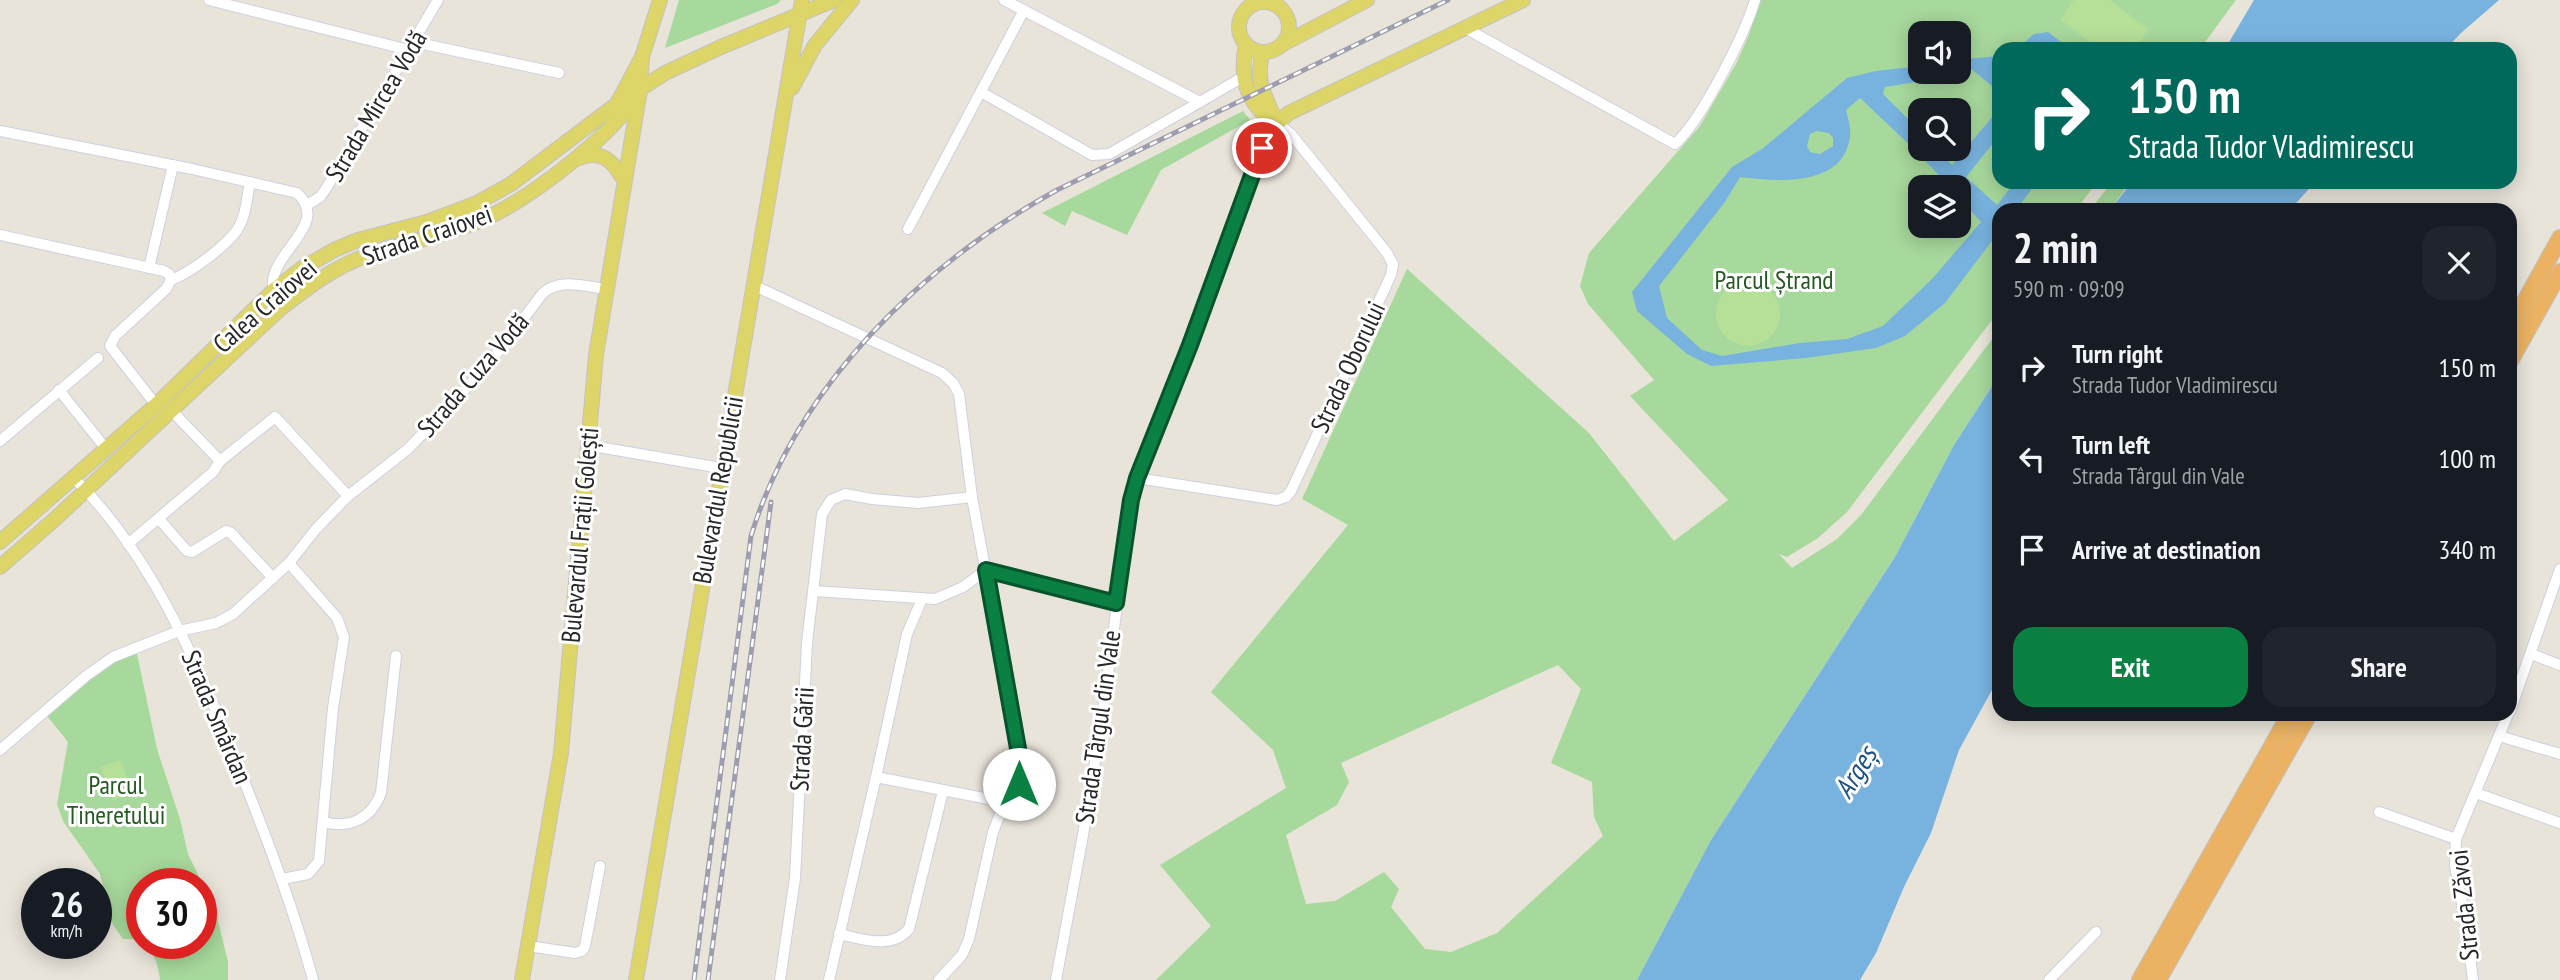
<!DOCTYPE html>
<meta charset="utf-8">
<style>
:root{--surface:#171b24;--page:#20242c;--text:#f1f3f6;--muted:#9ea1a6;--accent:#0b8043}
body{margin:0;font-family:"PT Sans Narrow",sans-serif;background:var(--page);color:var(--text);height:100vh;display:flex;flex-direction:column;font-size:26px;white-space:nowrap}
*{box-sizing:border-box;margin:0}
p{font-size:23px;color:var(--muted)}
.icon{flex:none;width:38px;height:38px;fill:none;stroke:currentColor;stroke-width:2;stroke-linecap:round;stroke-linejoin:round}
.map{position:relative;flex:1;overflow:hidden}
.side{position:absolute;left:1992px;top:203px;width:525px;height:518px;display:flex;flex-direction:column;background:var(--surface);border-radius:21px;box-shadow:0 4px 18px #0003}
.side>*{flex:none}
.hud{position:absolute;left:1992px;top:42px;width:525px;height:147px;border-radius:21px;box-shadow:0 4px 18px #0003;background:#00695c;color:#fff;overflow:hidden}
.tools{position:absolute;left:1908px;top:21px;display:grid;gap:14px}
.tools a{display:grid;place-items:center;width:63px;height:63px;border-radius:14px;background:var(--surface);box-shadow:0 4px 18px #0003;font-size:35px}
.speed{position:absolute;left:21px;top:868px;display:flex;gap:14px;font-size:35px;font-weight:700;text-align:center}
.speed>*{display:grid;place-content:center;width:91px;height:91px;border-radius:50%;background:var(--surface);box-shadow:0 4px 18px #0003;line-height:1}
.speed small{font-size:18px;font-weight:400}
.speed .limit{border:10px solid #d22;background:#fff;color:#111}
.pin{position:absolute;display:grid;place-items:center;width:60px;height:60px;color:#fff;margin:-30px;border:4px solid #fff;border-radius:50%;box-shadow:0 2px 7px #0007}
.me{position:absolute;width:77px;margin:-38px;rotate:0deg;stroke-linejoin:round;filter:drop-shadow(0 0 5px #0008)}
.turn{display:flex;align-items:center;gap:24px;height:147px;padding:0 21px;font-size:32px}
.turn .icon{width:91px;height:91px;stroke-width:2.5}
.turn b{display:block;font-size:49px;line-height:60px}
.round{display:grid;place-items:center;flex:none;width:74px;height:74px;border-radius:21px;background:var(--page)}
.head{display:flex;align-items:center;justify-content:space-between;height:119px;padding:0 21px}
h1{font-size:42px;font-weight:800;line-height:52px}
.action{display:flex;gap:14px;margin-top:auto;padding:14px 21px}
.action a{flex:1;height:80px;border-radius:21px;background:var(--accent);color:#fff;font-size:28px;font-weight:800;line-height:80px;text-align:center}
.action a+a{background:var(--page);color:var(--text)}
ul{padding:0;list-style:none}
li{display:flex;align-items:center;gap:21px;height:91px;padding:0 21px}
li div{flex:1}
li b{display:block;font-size:26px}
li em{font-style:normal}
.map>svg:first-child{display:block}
</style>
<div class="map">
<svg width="2560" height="980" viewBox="0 0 2560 980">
<rect width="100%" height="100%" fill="#e8e4da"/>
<g fill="#a7d89c" fill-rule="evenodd">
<path d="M679,0H781L777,4L665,48Z"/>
<path d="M1759,0H2236L2200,49H1998V182H2097L2076,210H1998V312L1847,512L1818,538L1787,557L1779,554L1792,568L1837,539L1861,515L1998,331V377L1954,445L1895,557L1711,840L1637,980H1156L1211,926L1160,865L1286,788L1273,750L1211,692L1348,525L1302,499L1407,269L1589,433L1674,541L1728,500L1630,396L1654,380L1588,304L1580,286L1589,253L1700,126L1736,64L1749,35ZM1920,33H1958V72H1920ZM1920,110H1958V149H1920ZM1920,187H1958V226H1920ZM1558,665L1581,689L1551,763L1592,782L1594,817L1603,836L1497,933L1451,952L1425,949L1391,907L1399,889L1384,872L1335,901L1306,904L1286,835L1337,805L1349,782L1341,763Z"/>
<path d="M1243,111L1250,120L1161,170L1127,235L1072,211L1065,226L1042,213Z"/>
<path d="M2112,182H2130L2110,210H2090Z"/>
<path d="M136,649L157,749L180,819L188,854L212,903L219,925L228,962V980H160C159,968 154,950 144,943H201V884H142V942L136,939H123L113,925L100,874L63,821L57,804L68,742L44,712L86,676Z"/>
</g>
<g fill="#b6df98">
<path d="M2074,0H2110L2148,29L2135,49H2099L2060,19Z"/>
<circle cx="1748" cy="314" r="32"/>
<path d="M120,760L133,793L113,800L100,767Z"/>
</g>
<g fill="#78b3df" fill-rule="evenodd">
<path d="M2254,0H2499L2461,33L2446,49H2225Z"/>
<path d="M2048,32L2070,49H2017L2034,34Z"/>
<path d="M1998,56V91L1970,68L1959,75L1885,87L1883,94L1920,131V149H1937L1952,165L1998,110V137L1966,177L1997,205L2015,182H2037L2016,210H1998V233L1945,303L1905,336L1876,348L1806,358L1711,366L1687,354L1637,311L1632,292L1732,167L1762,149L1847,78L1876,71L1920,66V72H1958V60ZM1860,98L1915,150L1950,187H1958V197L1981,222L1933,278L1883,326L1847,339L1800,343L1722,356L1702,350L1667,318L1659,286L1725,202L1740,177C1779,182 1843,187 1850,137C1851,128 1848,118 1846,110ZM1816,131L1829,133L1833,138V146L1820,154L1810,152L1807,146L1810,134Z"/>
<path d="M2132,182H2315L2290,210H2110Z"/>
<path d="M1998,377V679L1959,750L1931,833L1904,887L1876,953L1860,980H1637L1711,840L1895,557L1954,445Z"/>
</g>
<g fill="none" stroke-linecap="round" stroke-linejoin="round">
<defs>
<g id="minor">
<path d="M209,0L409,50"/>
<path d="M1004,0L1200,102L1243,77"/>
<path d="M1465,28L1675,144C1701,121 1745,34 1755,0"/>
<path d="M414,42L559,73"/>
<path d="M981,92L1092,155L1109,154L1200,102"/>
<path d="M0,131L192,169L297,193C333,226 264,255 274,290"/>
<path d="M307,205L320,197L327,187L438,0"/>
<path d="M908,229L1024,10"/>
<path d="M0,235L164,271L169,274L171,280"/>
<path d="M149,268L173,165"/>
<path d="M171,280C191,272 225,247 237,230C246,217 247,197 250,182"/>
<path d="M753,285L942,373L953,383L959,394L972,497L1021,765L1019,784L1002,809L993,832L969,939L962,955L939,980"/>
<path d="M59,390L107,450"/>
<path d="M156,405L110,346L115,336L166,289L171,280"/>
<path d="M171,410L220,461L275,417L348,496"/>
<path d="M0,441L98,358"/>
<path d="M587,445L721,468"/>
<path d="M74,478C155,559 200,669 241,773C268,842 294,909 313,980"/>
<path d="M159,519L187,551L192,552L226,531L231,533L273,578"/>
<path d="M128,544L213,472L220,461"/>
<path d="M814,591L935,599L963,587L986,570L1116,603"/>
<path d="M2531,654L2560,665"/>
<path d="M2510,711L2560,569"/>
<path d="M2499,736L2560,754"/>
<path d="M0,750L86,676L113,657L179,631L216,623L233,614L289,563L316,529L348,496L408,449L488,365L543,293C560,278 584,286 606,289"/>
<path d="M876,777L907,634L922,599"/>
<path d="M2476,793L2560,823"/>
<path d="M2379,812L2456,839"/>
<path d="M323,822C350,829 371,819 381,793L396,656"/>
<path d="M282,879L308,874L319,861L333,708L344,637L337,618L289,563"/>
<path d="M839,934C862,939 891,950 909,929L943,791"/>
<path d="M528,946L575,953L582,951L585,946L600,866"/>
<path d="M780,980L795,878L807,643L822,514L831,500L845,494L872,499L918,503L972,497"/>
<path d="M829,980L876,777L999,801L1010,796"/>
<path d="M1056,980L1083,835L1103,712L1130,506L1137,478L1190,345L1262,148L1277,123L1291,134L1387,253L1393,264L1391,275L1291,491L1286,497L1277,500L1137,478"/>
<path d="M2049,980L2096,932"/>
<path d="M2473,980L2465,920L2455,866L2456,839L2508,714"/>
</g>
<g id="major">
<circle cx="1264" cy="27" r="25"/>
<path d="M1283,44L1367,0"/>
<path d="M1246,45C1239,77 1247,107 1277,123"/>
<path d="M1263,52C1254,79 1266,99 1277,123"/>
<path d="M792,88L815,45L852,0"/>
<path d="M618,102L642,57L660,0"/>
<path d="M1277,123L1289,113L1523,0"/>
<path d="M579,158C601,149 613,161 624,180"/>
<path d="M0,542L156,405L274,290L301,269L334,250L358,240L427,222L477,203L511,184L617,104L665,73L721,47L834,0"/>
<path d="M0,567L55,519L280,309C307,288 334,267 366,256C405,242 446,236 484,219C528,200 611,137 636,96"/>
<path d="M522,980L561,753L596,355L640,90L642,57"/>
<path d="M636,980L802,0"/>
</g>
<g id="highway">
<path d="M2510,328L2560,238"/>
<path d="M2510,361L2560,272"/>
<path d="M2140,980L2290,714"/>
<path d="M2158,980L2309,714"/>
</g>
</defs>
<use href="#minor" stroke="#cfd0de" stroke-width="12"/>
<use href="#major" stroke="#c3c3c3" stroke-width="16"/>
<use href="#highway" stroke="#c3c3c3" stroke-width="18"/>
<use href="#minor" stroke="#fff" stroke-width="10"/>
<use href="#major" stroke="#ded568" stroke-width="14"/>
<use href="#highway" stroke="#eab262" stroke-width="16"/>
<defs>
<g id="rail">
<path d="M694,980L751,536C797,385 922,265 1057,190L1448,0"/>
<path d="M708,980L771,502"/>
</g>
</defs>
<use href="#rail" stroke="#9e9daf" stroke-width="5"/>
<use href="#rail" stroke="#fff" stroke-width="2.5" stroke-dasharray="8" stroke-linecap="butt"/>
</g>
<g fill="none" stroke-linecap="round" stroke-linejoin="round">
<defs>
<path id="route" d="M1019,784L1021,765L986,570L1116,603L1131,500L1137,478L1190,345L1262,148"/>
</defs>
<use href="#route" stroke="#07532c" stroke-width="18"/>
<use href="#route" stroke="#0b8043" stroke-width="12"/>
</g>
<g text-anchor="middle" stroke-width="6" stroke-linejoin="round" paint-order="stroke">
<g font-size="26" fill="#272727" stroke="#fff">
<text transform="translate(376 106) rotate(-59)" y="9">Strada Mircea Vodă</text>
<text transform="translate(427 235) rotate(-19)" y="9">Strada Craiovei</text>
<text transform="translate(265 306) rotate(-41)" y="9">Calea Craiovei</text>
<text transform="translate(1348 367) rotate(-65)" y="9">Strada Oborului</text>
<text transform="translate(473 375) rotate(-49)" y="9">Strada Cuza Vodă</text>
<text transform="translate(718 490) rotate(-80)" y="9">Bulevardul Republicii</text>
<text transform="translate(580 535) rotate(-85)" y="9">Bulevardul Frații Golești</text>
<text transform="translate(217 717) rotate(67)" y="9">Strada Smârdan</text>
<text transform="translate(1098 727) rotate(-82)" y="9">Strada Târgul din Vale</text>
<text transform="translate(802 739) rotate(-87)" y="9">Strada Gării</text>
<text transform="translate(2464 905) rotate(-96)" y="9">Strada Zăvoi</text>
</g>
<g font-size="26" fill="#245921" stroke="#fff">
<text x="1774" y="289">Parcul Ștrand</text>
<text x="116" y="794">Parcul<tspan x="116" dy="30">Tineretului</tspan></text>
</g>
<g font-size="28" font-style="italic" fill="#1c5085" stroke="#fff">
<text transform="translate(1855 772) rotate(-58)" y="10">Argeș</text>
</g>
</g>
</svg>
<div class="tools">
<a><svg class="icon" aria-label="sound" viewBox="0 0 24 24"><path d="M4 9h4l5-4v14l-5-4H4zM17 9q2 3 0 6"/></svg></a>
<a><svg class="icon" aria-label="search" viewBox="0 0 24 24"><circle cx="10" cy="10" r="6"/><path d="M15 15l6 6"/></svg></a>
<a><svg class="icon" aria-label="layers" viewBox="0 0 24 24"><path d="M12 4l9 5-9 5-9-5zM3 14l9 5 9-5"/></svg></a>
</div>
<div class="speed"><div>26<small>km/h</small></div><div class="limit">30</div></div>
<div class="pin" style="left:1262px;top:148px;background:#d93025"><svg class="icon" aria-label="arrive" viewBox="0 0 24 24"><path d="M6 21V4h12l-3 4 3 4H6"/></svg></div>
<svg class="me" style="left:1019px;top:784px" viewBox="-20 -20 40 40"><circle r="19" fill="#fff"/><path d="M0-13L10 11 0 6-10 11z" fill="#0b8043"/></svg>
<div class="hud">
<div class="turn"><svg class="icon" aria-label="right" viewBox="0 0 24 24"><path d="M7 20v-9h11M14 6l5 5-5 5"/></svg><div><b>150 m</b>Strada Tudor Vladimirescu</div></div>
</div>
<section class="side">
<div class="head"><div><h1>2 min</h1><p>590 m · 09:09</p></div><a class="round"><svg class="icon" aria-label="close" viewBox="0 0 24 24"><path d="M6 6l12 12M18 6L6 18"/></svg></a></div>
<ul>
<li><svg class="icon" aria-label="right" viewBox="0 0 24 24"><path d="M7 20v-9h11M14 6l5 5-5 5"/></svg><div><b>Turn right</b><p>Strada Tudor Vladimirescu</p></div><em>150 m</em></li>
<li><svg class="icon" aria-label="left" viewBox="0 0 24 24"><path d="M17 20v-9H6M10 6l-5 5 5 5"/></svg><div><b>Turn left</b><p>Strada Târgul din Vale</p></div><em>100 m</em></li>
<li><svg class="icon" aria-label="arrive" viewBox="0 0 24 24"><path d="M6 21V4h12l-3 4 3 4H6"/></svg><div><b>Arrive at destination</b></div><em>340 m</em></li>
</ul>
<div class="action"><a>Exit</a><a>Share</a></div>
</section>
</div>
